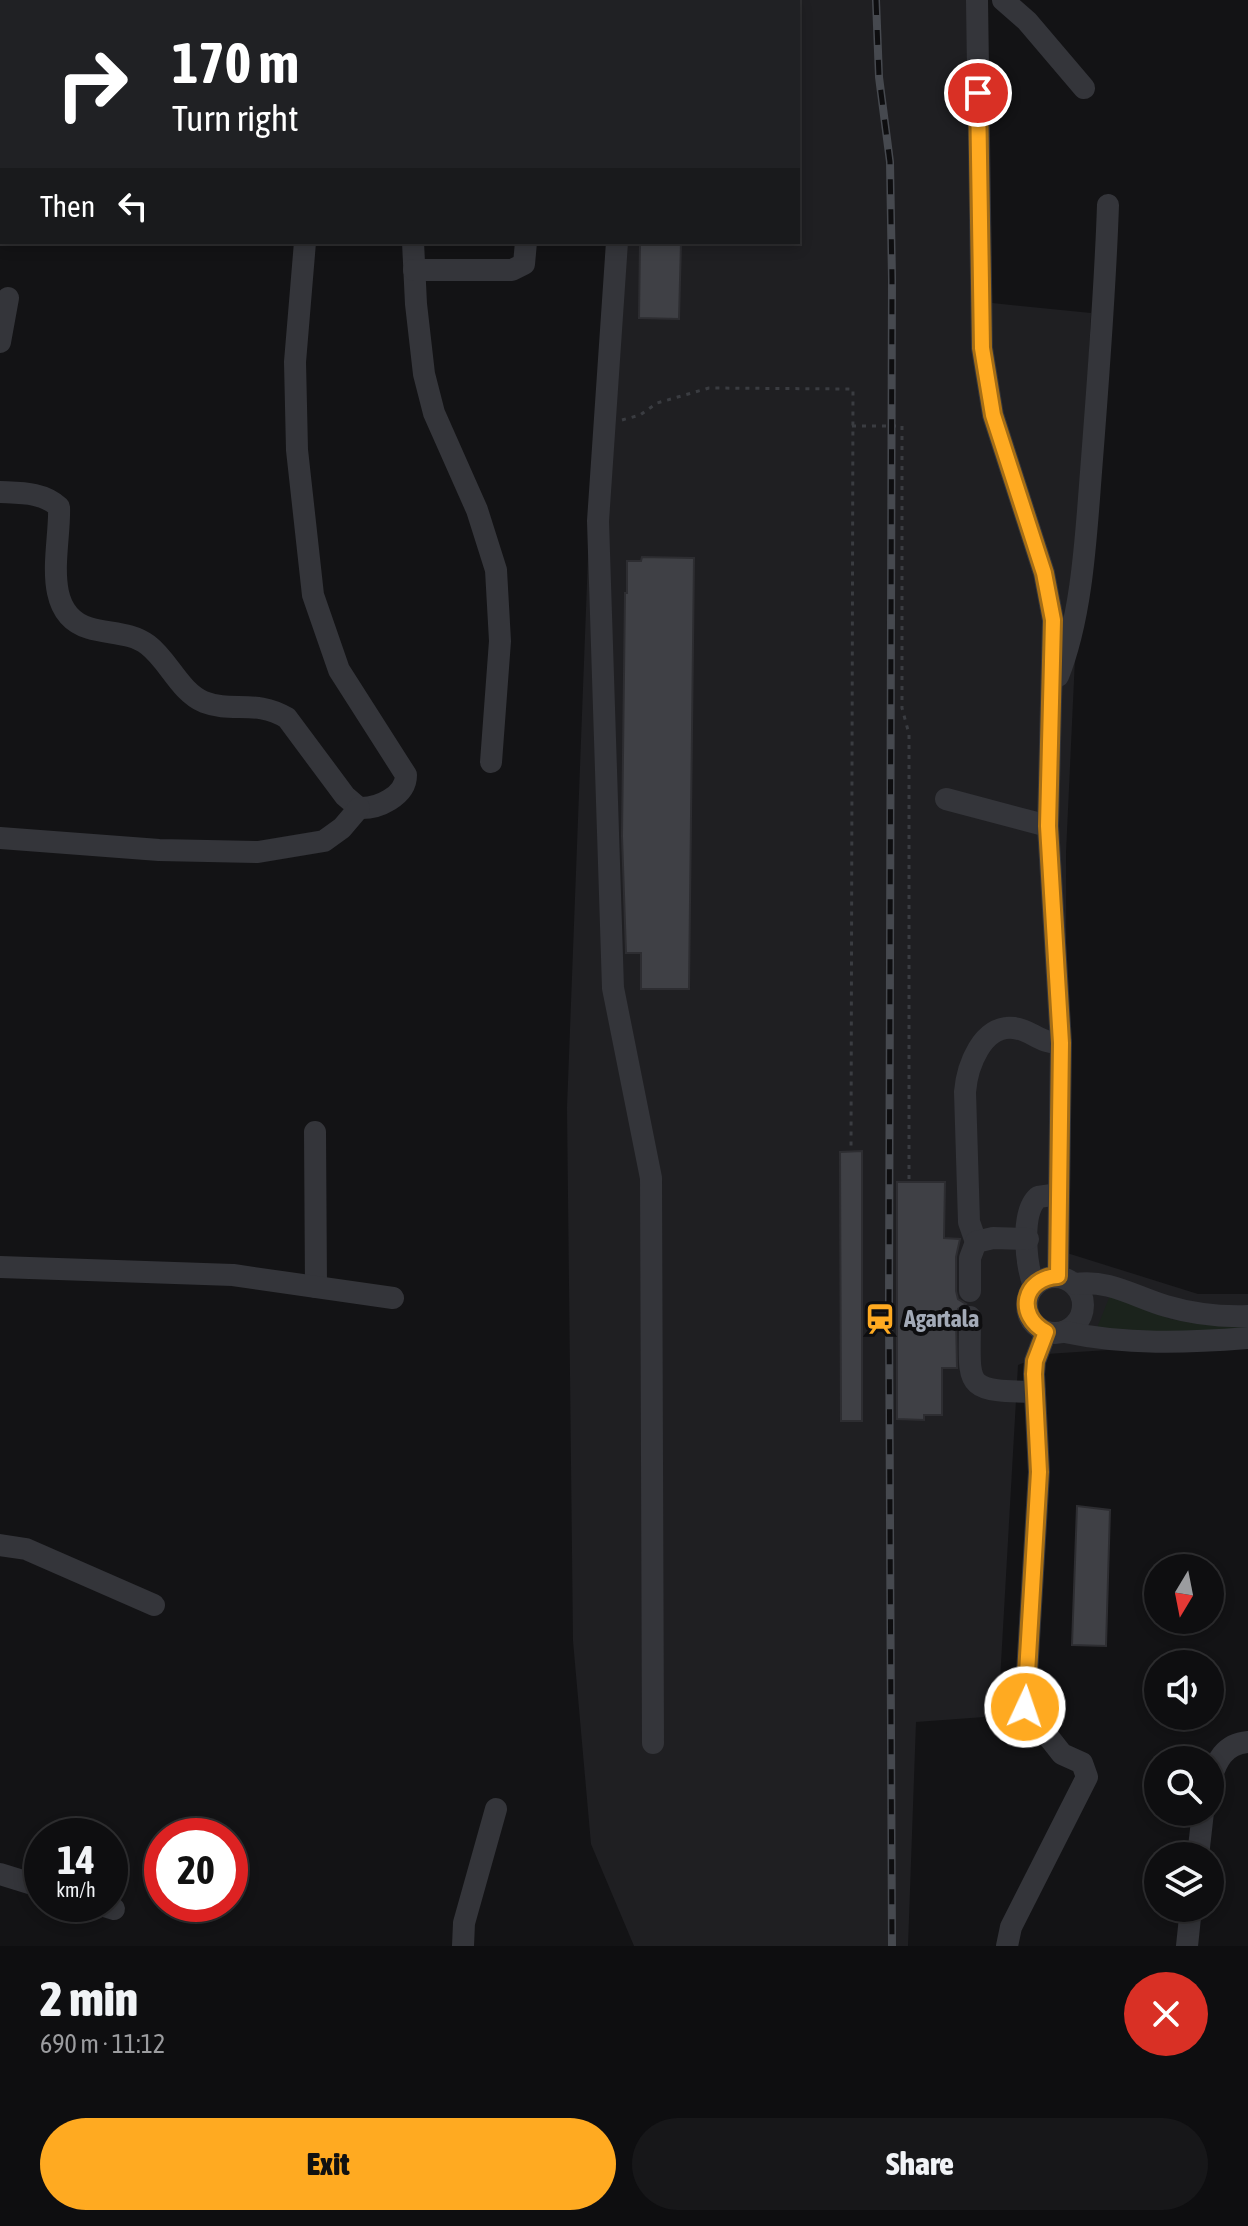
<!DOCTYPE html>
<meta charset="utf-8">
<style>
:root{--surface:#0e0e10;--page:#171719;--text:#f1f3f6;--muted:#9b9c9f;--line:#2e2e30;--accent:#ffaa21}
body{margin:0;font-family:"Asap Condensed",sans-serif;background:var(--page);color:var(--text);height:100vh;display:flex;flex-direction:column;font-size:30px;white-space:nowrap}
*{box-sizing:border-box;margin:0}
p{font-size:26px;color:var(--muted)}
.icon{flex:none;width:44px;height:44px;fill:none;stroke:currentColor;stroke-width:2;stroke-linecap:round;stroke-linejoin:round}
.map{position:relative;height:1946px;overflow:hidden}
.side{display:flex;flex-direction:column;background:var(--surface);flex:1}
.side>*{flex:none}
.guide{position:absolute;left:0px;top:0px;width:800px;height:244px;box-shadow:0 4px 12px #0003,0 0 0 2px var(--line);background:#202124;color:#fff;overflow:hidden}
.needle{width:52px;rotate:190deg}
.tools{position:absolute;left:1144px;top:1554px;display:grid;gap:16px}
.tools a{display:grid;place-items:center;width:80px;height:80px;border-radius:50%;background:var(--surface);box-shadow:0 4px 12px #0003,0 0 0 2px var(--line);font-size:40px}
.speed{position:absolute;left:24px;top:1818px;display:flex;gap:16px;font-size:40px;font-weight:700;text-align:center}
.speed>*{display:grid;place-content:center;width:104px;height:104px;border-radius:50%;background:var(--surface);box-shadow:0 4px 12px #0003,0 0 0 2px var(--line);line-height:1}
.speed small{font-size:20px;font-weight:400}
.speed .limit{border:12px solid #d22;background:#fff;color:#111}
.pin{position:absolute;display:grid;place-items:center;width:68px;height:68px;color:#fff;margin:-34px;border:4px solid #fff;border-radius:50%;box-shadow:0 2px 8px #0007}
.me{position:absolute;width:88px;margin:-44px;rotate:3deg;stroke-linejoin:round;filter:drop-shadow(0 0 6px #0008)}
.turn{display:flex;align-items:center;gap:28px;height:168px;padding:0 40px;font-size:36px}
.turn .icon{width:104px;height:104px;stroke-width:2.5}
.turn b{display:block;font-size:56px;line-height:68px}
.then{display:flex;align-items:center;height:76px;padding:0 40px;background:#0003;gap:16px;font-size:30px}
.round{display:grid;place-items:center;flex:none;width:84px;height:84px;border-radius:42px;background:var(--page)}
.overview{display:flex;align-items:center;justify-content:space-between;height:136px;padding:0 40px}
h1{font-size:48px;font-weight:800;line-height:60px}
.action{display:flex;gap:16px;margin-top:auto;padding:16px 40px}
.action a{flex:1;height:92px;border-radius:48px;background:var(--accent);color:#111;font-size:32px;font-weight:800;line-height:92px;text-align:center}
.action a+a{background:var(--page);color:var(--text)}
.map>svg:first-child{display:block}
</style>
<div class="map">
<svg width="1248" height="1946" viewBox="0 0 1248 1946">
<rect width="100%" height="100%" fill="#131315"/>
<path fill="#1f1f22" d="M660,0H986L992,303L1091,313L1066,853L1067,1253L1198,1294H1248V1341L1046,1354L1018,1365L998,1716L916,1722L908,1946H634L591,1844L573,1641L567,1108L591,478L620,242H798V2H659Z"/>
<path fill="#1b231c" d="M1111,1293L1170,1319L1200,1324L1248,1323V1330L1164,1332L1097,1328Z"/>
<g fill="#3f4045" stroke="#2d2d31" stroke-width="2">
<path d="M640,242H681L679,319L639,318Z"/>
<path d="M642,557L694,558L689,989H641V953H626L622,836L625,593H627V561H641Z"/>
<path d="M862,1151V1421H841L840,1152Z"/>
<path d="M897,1182H945L944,1238L960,1239L956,1257V1291L958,1299L966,1304L958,1309L956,1317L957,1368H942V1415H924V1420L897,1419Z"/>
<path d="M1077,1506L1110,1510L1106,1646L1072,1645Z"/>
</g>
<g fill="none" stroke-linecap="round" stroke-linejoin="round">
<g stroke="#3a3c41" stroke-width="3" stroke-dasharray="4 6" stroke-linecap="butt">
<path d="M622,420L640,415L657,403L709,388L853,389L851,1151"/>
<path d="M852,426H902V708L909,734V1182"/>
</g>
<g stroke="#34353a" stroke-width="22">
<path d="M628,0L634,2"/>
<path d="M977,0L982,348L993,415L1044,573L1053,620L1048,826L1061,1043L1058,1276"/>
<path d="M1003,0L1027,21L1084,88"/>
<path d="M311,2V0"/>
<path d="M414,2V0"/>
<path d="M536,2L537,0"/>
<path d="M413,242L416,304L424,374L434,413L477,510L496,570L500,641L491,762"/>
<path d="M617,242L598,521L613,988L651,1178L653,1743"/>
<path d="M414,270H512L524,264L526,242"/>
<path d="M0,342L8,298"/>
<path d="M0,492C21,493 43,492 59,507C61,544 39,613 89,628C109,634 131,632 148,645C169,661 179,691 204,702C232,713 256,699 287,718L345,796L359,808C378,809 406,796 406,775L339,670L313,595L297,450L295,362L305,242"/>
<path d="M1058,676C1082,617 1086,536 1091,472C1098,383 1105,294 1108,205"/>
<path d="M946,799L1048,826"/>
<path d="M0,838L159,850L258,852L324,841L342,828L359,808"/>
<path d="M315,1132L316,1287"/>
<path d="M976,1242L969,1222L965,1092C967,1067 982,1024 1014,1028C1032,1030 1040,1044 1061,1043"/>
<path d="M0,1267L233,1275L393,1298"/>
<circle cx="1055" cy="1305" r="28"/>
<path d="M1075,1284C1109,1279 1135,1297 1166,1306C1193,1314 1220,1317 1248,1316"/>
<path d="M1034,1286C1026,1265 1020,1213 1038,1197L1059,1194"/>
<path d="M970,1291V1258L976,1242L993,1238L1028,1239"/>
<path d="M970,1317C970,1387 961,1391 1035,1392"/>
<path d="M1065,1332C1126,1345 1186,1343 1248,1338"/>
<path d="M0,1545L26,1549L154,1605"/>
<path d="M1210,1782C1216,1761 1224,1744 1248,1742"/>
<path d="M1198,1856L1203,1812"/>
<path d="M0,1874L42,1887"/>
<path d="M98,1904L114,1909"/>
<path d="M463,1946L464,1923L496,1809"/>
<path d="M1007,1946L1011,1927L1087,1777L1082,1763L1062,1754L1025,1707L1039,1472L1034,1374L1035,1361L1046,1332"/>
<path d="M1187,1946L1191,1908"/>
</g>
<defs>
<path id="rail" d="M876,0L879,77L890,162L892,279L889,1305L892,1946"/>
</defs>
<use href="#rail" stroke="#46494f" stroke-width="8"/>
<use href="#rail" stroke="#0e0e10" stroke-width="5" stroke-dasharray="15" stroke-linecap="butt"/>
</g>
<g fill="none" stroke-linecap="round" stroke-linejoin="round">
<defs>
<path id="route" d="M978,93L982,348L993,415L1044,573L1053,620L1048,826L1061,1043L1058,1276C1023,1278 1015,1315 1046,1332L1035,1361L1034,1374L1039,1472L1025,1707"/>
</defs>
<use href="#route" stroke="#a66e15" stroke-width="20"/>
<use href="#route" stroke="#ffaa21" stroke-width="14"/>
</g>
<defs>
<symbol id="station-bare" viewBox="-9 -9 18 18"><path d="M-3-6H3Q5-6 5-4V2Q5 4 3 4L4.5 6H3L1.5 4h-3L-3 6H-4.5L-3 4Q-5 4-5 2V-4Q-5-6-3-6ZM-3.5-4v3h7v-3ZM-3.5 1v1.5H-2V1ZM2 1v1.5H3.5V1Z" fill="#ffaa21" stroke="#0e0e10" stroke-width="2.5" paint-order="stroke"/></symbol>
</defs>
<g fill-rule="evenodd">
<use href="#station-bare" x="858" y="1297" width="44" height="44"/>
</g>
<g text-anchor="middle" stroke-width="8" stroke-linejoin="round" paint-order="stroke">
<g font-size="24" font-weight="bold" fill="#a3aab7" stroke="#0e0e10" text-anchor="start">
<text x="904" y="1327">Agartala</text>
</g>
</g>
</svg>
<div class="tools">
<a><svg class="needle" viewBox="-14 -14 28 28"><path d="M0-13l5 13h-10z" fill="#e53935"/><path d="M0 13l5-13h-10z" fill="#9b9c9f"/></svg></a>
<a><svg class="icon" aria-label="sound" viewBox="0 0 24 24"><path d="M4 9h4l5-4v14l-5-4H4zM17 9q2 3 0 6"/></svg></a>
<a><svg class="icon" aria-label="search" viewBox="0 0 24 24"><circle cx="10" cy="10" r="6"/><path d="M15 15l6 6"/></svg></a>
<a><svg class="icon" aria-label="layers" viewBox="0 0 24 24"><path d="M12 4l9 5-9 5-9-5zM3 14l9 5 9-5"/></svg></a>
</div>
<div class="speed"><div>14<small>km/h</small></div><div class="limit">20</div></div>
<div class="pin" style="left:978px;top:93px;background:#d93025"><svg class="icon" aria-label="arrive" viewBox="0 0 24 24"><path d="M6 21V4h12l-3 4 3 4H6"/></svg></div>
<svg class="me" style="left:1025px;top:1707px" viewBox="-20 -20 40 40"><circle r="17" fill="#ffaa21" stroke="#fff" stroke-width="3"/><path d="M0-11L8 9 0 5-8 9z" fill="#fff"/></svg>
<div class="guide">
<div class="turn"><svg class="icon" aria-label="right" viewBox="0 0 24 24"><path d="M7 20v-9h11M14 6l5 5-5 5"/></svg><div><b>170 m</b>Turn right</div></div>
<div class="then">Then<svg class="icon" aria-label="left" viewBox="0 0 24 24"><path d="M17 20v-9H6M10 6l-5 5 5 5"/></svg></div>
</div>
</div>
<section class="side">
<div class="overview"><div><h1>2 min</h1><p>690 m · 11:12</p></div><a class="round" style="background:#d93025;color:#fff"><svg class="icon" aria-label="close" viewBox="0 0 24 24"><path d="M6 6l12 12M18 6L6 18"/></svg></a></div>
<div class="action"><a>Exit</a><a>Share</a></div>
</section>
